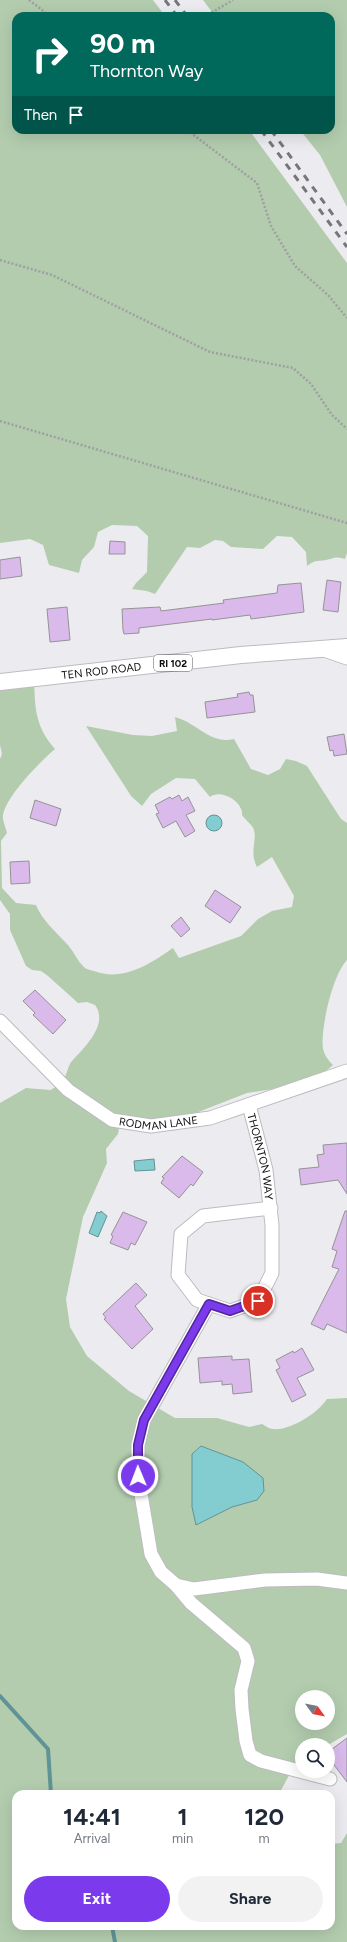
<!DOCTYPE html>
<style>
:root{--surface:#fff;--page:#f2f2f3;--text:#1f2937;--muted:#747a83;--accent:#7c3aed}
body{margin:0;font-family:Figtree,sans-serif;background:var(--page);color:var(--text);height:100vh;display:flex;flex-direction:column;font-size:15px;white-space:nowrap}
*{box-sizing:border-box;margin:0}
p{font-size:13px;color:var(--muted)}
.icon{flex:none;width:22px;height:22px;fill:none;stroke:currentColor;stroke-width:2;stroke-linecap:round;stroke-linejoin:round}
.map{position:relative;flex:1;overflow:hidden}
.details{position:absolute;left:12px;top:1790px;width:323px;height:140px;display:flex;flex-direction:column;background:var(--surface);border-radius:12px;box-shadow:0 4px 16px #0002}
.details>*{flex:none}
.guide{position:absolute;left:12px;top:12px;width:323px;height:122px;border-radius:12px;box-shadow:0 4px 16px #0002;background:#00695c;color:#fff;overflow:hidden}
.needle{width:26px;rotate:123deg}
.controls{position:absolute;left:295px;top:1690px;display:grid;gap:8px}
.controls a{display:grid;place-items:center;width:40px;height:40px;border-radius:50%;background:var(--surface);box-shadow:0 4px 16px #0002;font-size:20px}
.pin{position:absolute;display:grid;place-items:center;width:34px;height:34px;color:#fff;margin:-17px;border:2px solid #fff;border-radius:50%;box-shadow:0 1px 4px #0007}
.me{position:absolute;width:44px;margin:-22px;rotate:359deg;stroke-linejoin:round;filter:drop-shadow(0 0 3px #0008)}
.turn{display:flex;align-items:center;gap:14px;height:84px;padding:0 12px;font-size:18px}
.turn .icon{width:52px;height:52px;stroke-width:2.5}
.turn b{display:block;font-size:28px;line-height:34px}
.then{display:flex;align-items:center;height:38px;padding:0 12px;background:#0003;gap:8px;font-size:15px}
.eta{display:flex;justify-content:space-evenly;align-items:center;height:68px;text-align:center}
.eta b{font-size:24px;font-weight:700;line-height:28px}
.cta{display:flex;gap:8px;margin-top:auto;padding:8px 12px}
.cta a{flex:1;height:46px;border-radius:24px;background:var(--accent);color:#fff;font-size:16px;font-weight:700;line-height:46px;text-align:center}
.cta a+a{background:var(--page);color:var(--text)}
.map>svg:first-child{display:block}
</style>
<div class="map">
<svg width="347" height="1942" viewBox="0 0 347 1942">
<rect width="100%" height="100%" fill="#ececf0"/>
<g fill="#b3ccae" fill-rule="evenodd">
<path d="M0,0H153L165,16H16V130H249L347,263V553L345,559C333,556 336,558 326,560C315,562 317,559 307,566L306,552L292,537L277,536L263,549L231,547L223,541L215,540L200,548L187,547L155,594L147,591L132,589L136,583L147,572L148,536L137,526L112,525L98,532L94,547L82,560L79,573L49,565L43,545L30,539L0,543Z"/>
<path d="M203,0H347V207L320,155L300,130H331V16H215Z"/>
<path d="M34,676C35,706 34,725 55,749C40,762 7,795 3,815C2,820 6,828 7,833L1,841L2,888L16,903L36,905C42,920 56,932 67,944C73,950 77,960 83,966C85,969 90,970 94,971C123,982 150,964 173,948L179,958L241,936L258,919L272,911L292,907L294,896L272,857L257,867C249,851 257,843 254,830C252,824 245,820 242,815C242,813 242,810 241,809C237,798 219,790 210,797L195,779L176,778L151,794L142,806L131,796L86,726L133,735L152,736L177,731L175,717C197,723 211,745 234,739L251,769L268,775L280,769L286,759L296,761L307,766L341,819L347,823V960C333,974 320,1029 323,1049C325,1056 328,1060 333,1065L326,1071L319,1075L279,1088L247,1093L183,1118L120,1122L118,1134L106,1149L107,1163L83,1217L66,1299L70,1327L87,1356L129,1391L175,1418H217L249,1427L262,1424C266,1426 269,1429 273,1429C290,1431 318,1413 327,1399L347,1398V1734L328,1745H302V1754L300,1755L279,1794H16V1926H331V1844L341,1843L347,1833V1942H0V1103L26,1088L51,1090C55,1087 61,1084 63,1080C67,1075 68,1065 72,1061C85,1047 109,1024 95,1005L87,1002L78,1003L48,976L41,971L32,970L26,966L10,930V914L0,900V759L2,754L0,745V679ZM201,1446L243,1462L257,1500L232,1507L196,1525V1450ZM302,1697H328V1723H302Z"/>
</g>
<g fill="#83cdd0" stroke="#609396">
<circle cx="214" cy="823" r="8"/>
<path d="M154,1159L155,1170L135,1171L134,1161Z"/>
<path d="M101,1211L107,1216L98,1237L89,1233L97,1212L100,1213Z"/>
<path d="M201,1446L243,1462L263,1478L264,1491L257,1500L232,1507L196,1525L192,1507V1454Z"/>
</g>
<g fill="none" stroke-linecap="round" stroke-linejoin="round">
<g stroke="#609396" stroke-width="4">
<path d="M0,1696L48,1749L51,1794"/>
<path d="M112,1926L115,1942"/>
</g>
</g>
<g fill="#d9baeb" stroke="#959396">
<path d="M110,541L125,542V554H109Z"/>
<path d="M20,557L22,576L0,579V560Z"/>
<path d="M327,580L341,582L338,612L323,610Z"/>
<path d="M301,583L304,612L251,619L250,615L212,620V619L139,628V633L124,634L123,630L122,609L160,607L161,611L224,603L223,600L277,593L278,585Z"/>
<path d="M67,607L70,640L50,642L47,609Z"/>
<path d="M249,692L250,695H253L255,712L207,718L205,702L238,697L237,694Z"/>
<path d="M344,734L347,754L334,756L333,750L330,751L327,737Z"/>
<path d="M179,795L182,801L188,797L195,811L186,815L195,831L185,837L176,821L163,828L156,814L159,813L155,805L170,797L172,799Z"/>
<path d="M35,800L61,809L56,826L30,818Z"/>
<path d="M29,861L30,883L11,884L10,862Z"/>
<path d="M215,890L241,907L230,923L205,906Z"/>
<path d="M181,917L190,929L181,937L171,926Z"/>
<path d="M35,990L66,1020L53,1034L33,1015L35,1013L23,1001Z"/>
<path d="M347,1143V1194L338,1180L301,1185L299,1169L319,1167L317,1155L324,1154L323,1145Z"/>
<path d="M182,1156L203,1172L193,1186L191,1184L179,1198L161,1183L164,1178L162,1177Z"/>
<path d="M345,1211H347V1333L327,1324L324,1330L311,1324L339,1269L332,1267L337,1251L332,1249Z"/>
<path d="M123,1212L147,1222L135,1245L131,1243L128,1250L110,1243L113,1236L111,1235Z"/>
<path d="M136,1283L147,1295L135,1306L153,1329L132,1349L104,1319L106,1318L103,1314Z"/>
<path d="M302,1348L314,1370L297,1378L306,1395L292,1402L276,1370L280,1368L276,1360L293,1351L294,1353Z"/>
<path d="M232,1356V1360L249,1359L252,1392L233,1394L232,1384L222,1385V1381L200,1383L198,1358Z"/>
<path d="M347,1738V1782L328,1757V1752Z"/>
</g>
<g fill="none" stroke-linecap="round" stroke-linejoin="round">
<defs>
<g id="minor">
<path d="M324,650L347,658"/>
<path id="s1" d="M0,1021L68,1090L112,1120L151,1126L210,1118L347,1071"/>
<path id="s2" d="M249,1105L266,1170L272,1225V1273L258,1301L230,1311L197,1300L178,1275L181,1234L203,1216L271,1208"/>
<path d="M209,1304L144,1420L138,1445V1476L151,1554L161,1572L176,1585L194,1589L265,1580L317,1579L347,1583"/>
<path d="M176,1585L191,1603L244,1648L248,1661L241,1690L242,1709L246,1741L250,1755L261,1761L330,1779"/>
</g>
<g id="major">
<path id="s3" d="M0,682L241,655L347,647"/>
</g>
</defs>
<use href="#minor" stroke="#bcbcc0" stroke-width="15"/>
<use href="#major" stroke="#bcbcc0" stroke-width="18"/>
<g stroke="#9f9fa2" stroke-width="2.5" stroke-dasharray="2 2" stroke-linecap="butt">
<path d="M29,0L50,16"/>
<path d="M200,16L211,13L233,0"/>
<path d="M187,130L257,183L271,226L295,266L328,295L347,318"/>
<path d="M0,260L52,275L210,352L293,368L311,384L332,415L347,429"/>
<path d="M0,421L347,523"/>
</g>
<use href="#minor" stroke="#fff" stroke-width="13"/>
<use href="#major" stroke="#fff" stroke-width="16"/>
<g stroke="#77777a" stroke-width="3" stroke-dasharray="7 7" stroke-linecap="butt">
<path d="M165,0L177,16"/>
<path d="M175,0L187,16"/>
<path d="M261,130L347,247"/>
<path d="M271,130L347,234"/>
</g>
</g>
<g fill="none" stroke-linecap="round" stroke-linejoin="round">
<defs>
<path id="route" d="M138,1476V1445L144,1420L209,1304L230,1311L258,1301"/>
</defs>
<use href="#route" stroke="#51269a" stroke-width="10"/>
<use href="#route" stroke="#7c3aed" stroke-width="7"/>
</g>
<g text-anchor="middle" stroke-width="3.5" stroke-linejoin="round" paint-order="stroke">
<rect fill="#fff" stroke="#565656" stroke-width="1" x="154" y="655" width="38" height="16" rx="3"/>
<g font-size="10" font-weight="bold" fill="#0d0d0e">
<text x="173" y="667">RI 102</text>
</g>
<g font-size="11" fill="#0d0d0e" stroke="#fff">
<text dy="4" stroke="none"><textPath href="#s3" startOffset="102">TEN ROD ROAD</textPath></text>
<text dy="4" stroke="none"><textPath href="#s1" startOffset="197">RODMAN LANE</textPath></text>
<text dy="4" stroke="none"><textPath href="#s2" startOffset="53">THORNTON WAY</textPath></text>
</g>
</g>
</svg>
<div class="controls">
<a><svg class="needle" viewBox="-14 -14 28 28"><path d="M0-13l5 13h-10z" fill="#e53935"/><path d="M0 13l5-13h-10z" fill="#747a83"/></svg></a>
<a><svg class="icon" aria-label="search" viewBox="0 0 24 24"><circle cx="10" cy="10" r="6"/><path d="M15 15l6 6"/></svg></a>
</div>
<div class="pin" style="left:258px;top:1301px;background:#d93025"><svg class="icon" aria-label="arrive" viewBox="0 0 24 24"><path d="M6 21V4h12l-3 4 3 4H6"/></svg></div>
<svg class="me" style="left:138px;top:1476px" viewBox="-20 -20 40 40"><circle r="17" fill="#7c3aed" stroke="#fff" stroke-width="3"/><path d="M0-11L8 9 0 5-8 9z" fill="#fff"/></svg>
<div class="guide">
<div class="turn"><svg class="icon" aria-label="right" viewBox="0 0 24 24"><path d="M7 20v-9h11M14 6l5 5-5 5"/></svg><div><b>90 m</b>Thornton Way</div></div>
<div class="then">Then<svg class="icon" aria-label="arrive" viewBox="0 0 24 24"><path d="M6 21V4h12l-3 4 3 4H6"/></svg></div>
</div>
<section class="details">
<div class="eta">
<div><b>14:41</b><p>Arrival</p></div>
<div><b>1</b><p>min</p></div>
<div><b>120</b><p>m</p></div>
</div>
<div class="cta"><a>Exit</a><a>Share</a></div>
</section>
</div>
